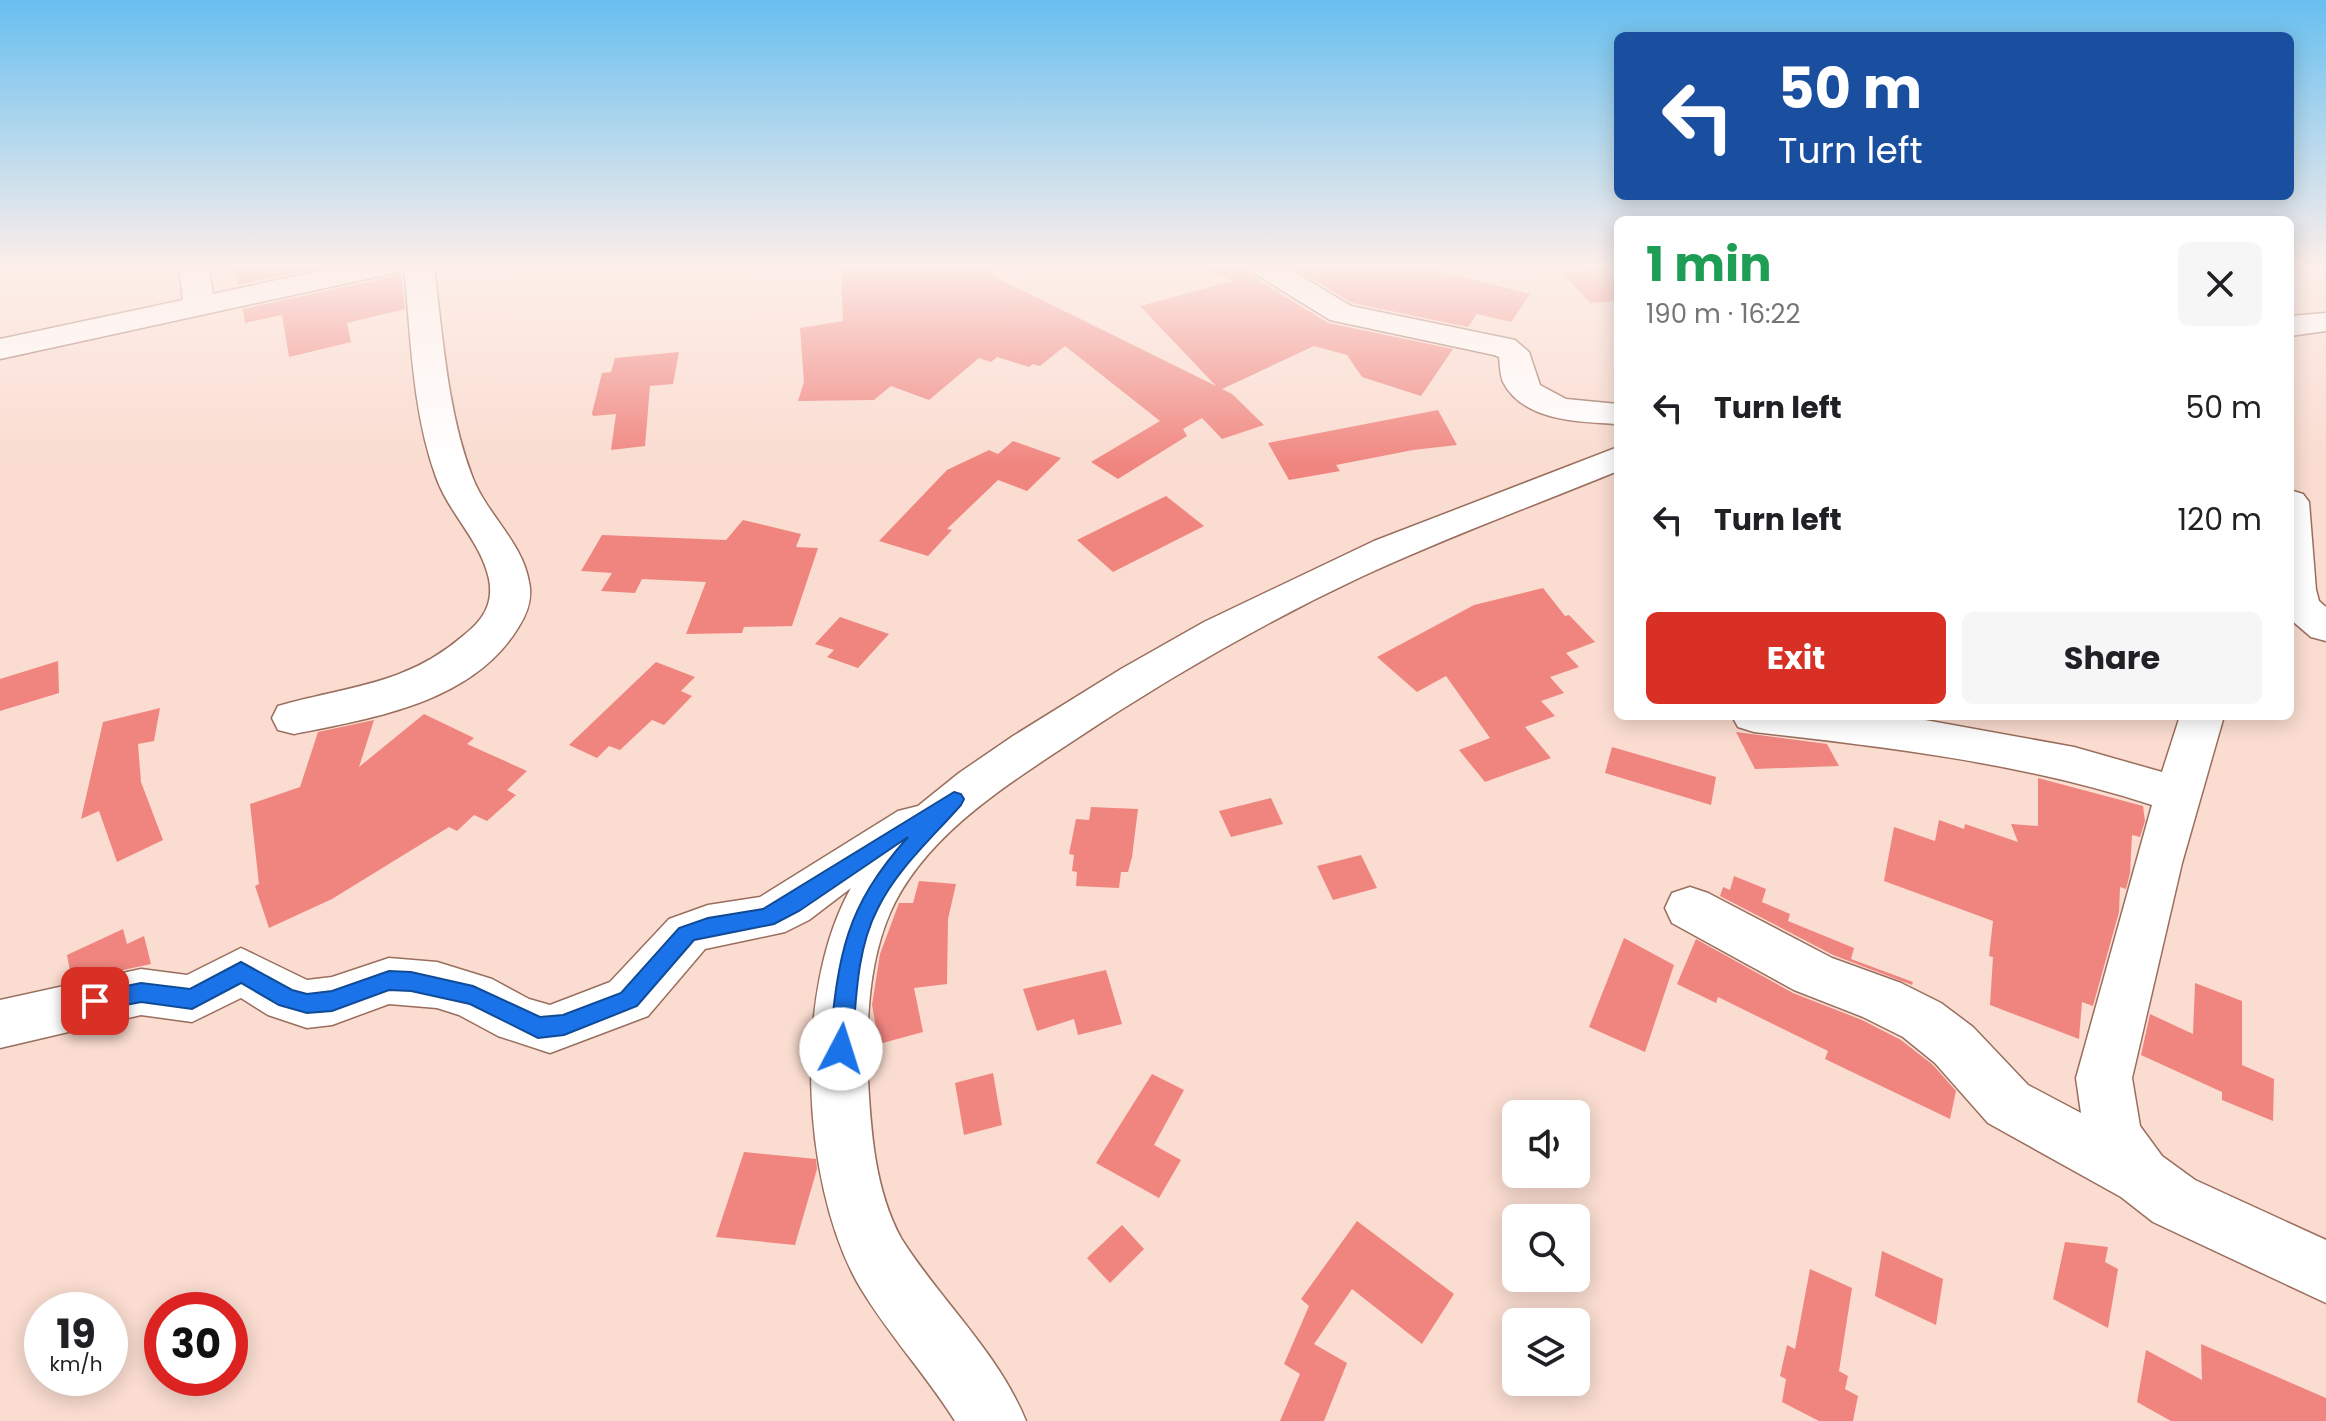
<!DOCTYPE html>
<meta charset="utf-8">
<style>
:root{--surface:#fff;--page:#f6f6f6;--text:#202124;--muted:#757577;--accent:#d93025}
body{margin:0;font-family:Poppins,sans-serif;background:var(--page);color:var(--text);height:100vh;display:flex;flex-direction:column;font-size:30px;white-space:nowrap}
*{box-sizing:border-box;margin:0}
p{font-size:26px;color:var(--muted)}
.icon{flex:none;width:44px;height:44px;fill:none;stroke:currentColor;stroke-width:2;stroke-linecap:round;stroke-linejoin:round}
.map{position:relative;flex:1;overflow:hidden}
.details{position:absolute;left:1614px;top:216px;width:680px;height:504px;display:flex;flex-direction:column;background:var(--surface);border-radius:12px;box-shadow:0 4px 20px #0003}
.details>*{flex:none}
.top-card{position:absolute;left:1614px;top:32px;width:680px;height:168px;border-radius:12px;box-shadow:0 4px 20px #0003;background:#1a4fa0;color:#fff;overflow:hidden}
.controls{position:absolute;left:1502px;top:1100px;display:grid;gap:16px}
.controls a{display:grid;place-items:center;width:88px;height:88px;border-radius:12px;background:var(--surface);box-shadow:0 4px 20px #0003;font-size:40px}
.speed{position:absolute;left:24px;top:1292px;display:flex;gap:16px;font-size:40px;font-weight:700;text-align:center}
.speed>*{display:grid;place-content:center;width:104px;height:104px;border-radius:50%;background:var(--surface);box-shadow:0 4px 20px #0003;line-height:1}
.speed small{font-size:20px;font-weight:400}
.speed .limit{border:12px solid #d22;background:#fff;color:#111}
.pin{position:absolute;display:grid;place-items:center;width:68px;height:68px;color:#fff;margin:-34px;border-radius:16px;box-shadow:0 4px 12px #0006}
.me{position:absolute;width:88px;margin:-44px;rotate:5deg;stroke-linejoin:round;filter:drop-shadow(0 0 6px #0008)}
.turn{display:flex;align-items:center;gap:28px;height:168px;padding:0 32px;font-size:36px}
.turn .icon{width:104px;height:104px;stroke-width:2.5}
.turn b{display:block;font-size:56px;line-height:68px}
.round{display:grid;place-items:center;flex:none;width:84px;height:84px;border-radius:12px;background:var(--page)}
.summary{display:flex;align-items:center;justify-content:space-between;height:136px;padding:0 32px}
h1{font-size:48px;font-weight:700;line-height:60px;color:#1e9e55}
.action{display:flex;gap:16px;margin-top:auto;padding:16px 32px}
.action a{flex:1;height:92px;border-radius:12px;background:var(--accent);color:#fff;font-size:32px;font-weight:700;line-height:92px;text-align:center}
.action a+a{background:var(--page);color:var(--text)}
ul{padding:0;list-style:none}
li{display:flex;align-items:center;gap:24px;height:112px;padding:0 32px}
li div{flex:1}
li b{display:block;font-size:30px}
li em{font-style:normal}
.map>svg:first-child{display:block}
</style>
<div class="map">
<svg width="2326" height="1421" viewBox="0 0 2326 1421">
<rect width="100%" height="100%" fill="#fadcd0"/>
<g fill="#f0857f">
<path d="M235,267H322L238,285Z"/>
<path d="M841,267H988L997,278L1216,386L1140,306L1233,281L1201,267H1247L1252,276L1328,323L1453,349L1421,396L1362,377L1347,355L1314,346L1222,389L1232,394L1264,425L1222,439L1202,418L1183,429L1187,436L1118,479L1091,462L1160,421L1065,346L1040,366L1033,364L1029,367L997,357L991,362L979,358L929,400L891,386L874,400L798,401L804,382L800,328L843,321Z"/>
<path d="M1292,267H1423L1530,294L1511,322L1477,314L1468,327L1352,303Z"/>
<path d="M1610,269L1618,280V301L1590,303L1561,272Z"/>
<path d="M401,270L405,309L347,323L351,342L289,357L282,315L245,323L243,309L381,279Z"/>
<path d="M679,352L673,384L650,386L645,446L611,450L616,414L593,416L592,413L602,373L611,372L615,358Z"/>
<path d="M1438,410L1457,445L1413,450L1336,465L1340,471L1289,480L1268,443Z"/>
<path d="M1013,441L1061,458L1027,491L998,480L947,529L952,530L928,556L879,541L947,470L989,450L998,454Z"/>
<path d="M1166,496L1204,526L1113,572L1077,540Z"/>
<path d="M743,520L801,534L796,547L818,548L792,626L744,627L742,633L686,634L706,582L642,579L635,593L601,591L612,573L581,571L602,535L726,540Z"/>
<path d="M1543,588L1565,616L1569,615L1595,642L1566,653L1579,667L1550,677L1564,693L1541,701L1555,716L1525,727L1551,758L1485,782L1459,750L1490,738L1446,676L1417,692L1377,657L1474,605Z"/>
<path d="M840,617L889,634L858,668L827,657L834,650L815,644Z"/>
<path d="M58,661L59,693L0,711V679Z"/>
<path d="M656,662L695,677L681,691L692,696L664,725L652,720L620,750L609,746L597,758L569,745Z"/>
<path d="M160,708L154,741L138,744L141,782L163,840L117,862L99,811L81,819L103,722Z"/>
<path d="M424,714L474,738L467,744L527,771L507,790L516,795L487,821L474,815L457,831L449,827L332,899L269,928L255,886L259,884L250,804L300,787L318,732L374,720L359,767Z"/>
<path d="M1736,732L1827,744L1839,766L1755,769Z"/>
<path d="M1612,747L1716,777L1711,805L1605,773Z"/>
<path d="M2038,778L2143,806L2145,821L2140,837L2132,835L2130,873L2126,889L2120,887L2119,912L2093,1006L2082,1002L2079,1039L1990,1005L1993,957L1989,956L1993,921L1884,881L1894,827L1935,841L1939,820L1964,829L1965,824L2018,842L2011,824L2038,826Z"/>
<path d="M1271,798L1283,824L1231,837L1219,811Z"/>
<path d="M1091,807L1138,809L1132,857L1128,872H1121L1119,888L1076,886L1077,872L1072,871L1074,855L1069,854L1076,819L1089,820Z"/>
<path d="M1361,855L1377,888L1333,900L1317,866Z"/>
<path d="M1734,876L1766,889L1762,902L1790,914L1788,921L1854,948L1851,959L1913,982L1912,985L1833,955L1720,896L1723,887L1730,890Z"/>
<path d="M919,881L956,884L948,919L947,984L914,988L923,1032L879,1044L872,1005L880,954L899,903H913Z"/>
<path d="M123,929L127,944L144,936L151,964L72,981L67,955Z"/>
<path d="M1624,938L1674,965L1645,1052L1589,1027Z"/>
<path d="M1696,939L1793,993L1862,1020L1901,1040L1933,1065L1956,1091L1950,1119L1825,1059L1828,1051L1718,997L1716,1003L1677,984Z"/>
<path d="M1106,970L1122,1024L1078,1035L1074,1019L1037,1031L1023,989Z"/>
<path d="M2195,983L2242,1001V1065L2274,1079L2273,1121L2222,1100V1092L2141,1055L2150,1014L2193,1034Z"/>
<path d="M993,1073L1002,1125L964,1135L955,1083Z"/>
<path d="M1152,1074L1184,1090L1154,1145L1181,1160L1159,1198L1096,1163Z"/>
<path d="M744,1152L816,1159L817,1169L795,1245L716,1237Z"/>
<path d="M1357,1221L1454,1294L1422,1344L1352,1289L1314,1344L1347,1363L1324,1421H1280L1300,1374L1284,1364L1309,1306L1301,1299Z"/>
<path d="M1122,1225L1144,1249L1110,1283L1087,1258Z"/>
<path d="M2065,1242L2108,1247L2105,1262L2118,1269L2108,1328L2053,1299Z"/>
<path d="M1882,1251L1943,1279L1936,1325L1875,1296Z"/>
<path d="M1810,1269L1852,1288L1839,1371L1848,1376L1845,1389L1858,1396L1853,1421H1819L1782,1402L1786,1379L1780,1376L1787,1345L1795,1349Z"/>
<path d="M2201,1344L2326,1398V1421H2171L2137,1402L2146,1350L2202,1380Z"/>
</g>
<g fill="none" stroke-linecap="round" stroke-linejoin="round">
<defs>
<g id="minor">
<path d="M179,267H209L213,294L337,267H395L391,273L380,276L0,359V339L183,300Z"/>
<path d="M404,267H434C443,337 447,410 472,476C486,514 522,541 529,582C533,599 527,614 518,628C472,703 373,718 294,734L278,730L272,718L278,706C347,686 405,686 463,636C482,621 494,605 489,579C481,541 449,514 436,477C412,411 411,336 404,267Z"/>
<path d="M1250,267H1286L1351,306L1515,340L1529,352L1540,385L1566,399L1618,404V424C1580,422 1524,422 1503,382C1500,375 1500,365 1499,357L1494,355L1330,320L1254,273Z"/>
<path d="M2326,313V331L2290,336V316Z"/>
<path d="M1618,447V471C1532,506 1445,538 1361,577C1259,625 1161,682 1067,745C1002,788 923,838 890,913C868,964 866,1025 868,1080C871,1133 875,1190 901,1238C940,1300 998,1352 1026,1421H955C925,1373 885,1331 857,1282C801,1180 793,991 851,888L809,920L785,932L705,949L648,1016L550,1053L498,1036L459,1015L437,1008L389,1004L332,1025L307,1028L268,1015L241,998L192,1022L141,1015L0,1048V1000L141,969L187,975L241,948L307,980L332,977L389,958L437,962L492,979L529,999L550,1005L610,982L669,919L708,905L760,897L898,811L918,806L959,773L1013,736L1121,669L1204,622L1374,541Z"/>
<path d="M2290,490L2303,494L2309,502L2316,590L2319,601L2326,607V641L2311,637L2290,619Z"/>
<path d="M1732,716L1914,718L2074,747L2162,772L2180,716H2224L2182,863L2132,1078L2140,1126L2162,1156L2195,1180L2326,1240V1303L2153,1222L2121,1197L1988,1123L1935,1063L1903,1037L1863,1017L1794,990L1672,923L1665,908L1672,893L1690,887L1708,893L1832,958L1901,983L1941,1003L1973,1027L2028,1085L2081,1113L2076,1078L2152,805C2023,763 1888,747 1754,732L1738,727Z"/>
</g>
</defs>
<use href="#minor" stroke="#9a6e5c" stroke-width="3"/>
<use href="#minor" fill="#fff" fill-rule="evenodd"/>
</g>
<linearGradient id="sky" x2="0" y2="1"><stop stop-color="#67bff0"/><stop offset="0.57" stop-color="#fdefea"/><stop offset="1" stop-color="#fdefea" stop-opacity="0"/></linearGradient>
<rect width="2326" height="466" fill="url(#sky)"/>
<path fill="#1a73e8" stroke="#114b97" stroke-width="2" d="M954,792L961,794L964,799L961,805C932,838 896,870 877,910C856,951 856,1004 852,1049L849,1056L841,1059L833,1056L829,1049C839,955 843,910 908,837L799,911L774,924L694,940L637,1006L564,1035L538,1038L470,1004L411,991L389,990L332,1011L307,1013L279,1005L241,983L192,1009L141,1002L95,1011L87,1008L84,1001L87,994L141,983L190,989L241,962L292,990L307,994L332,991L389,971L411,972L473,986L540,1017L563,1015L621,993L679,928L708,918L763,909Z"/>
</svg>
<div class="controls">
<a><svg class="icon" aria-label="sound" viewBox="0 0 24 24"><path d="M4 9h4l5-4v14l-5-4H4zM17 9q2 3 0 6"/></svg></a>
<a><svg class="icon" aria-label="search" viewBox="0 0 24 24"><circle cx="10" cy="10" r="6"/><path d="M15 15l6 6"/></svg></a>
<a><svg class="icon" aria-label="layers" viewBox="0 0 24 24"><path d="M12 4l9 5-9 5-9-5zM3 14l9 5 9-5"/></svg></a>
</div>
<div class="speed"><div>19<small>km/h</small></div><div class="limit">30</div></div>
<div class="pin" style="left:95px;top:1001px;background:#d93025"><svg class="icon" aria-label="arrive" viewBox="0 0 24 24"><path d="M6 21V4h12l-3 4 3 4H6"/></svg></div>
<svg class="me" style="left:841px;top:1049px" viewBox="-20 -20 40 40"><circle r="19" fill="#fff"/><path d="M0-13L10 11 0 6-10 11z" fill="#1a73e8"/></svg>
<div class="top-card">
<div class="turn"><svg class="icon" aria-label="left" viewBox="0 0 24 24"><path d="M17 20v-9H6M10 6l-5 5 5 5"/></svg><div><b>50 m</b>Turn left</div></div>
</div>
<section class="details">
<div class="summary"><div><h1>1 min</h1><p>190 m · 16:22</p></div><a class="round"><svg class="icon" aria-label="close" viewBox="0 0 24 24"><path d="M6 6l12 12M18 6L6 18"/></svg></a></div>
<ul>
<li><svg class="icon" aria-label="left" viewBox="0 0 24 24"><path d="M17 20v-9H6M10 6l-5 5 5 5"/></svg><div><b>Turn left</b></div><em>50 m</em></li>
<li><svg class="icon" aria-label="left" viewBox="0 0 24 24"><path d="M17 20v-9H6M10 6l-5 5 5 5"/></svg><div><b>Turn left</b></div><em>120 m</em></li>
</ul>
<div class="action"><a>Exit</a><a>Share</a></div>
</section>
</div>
